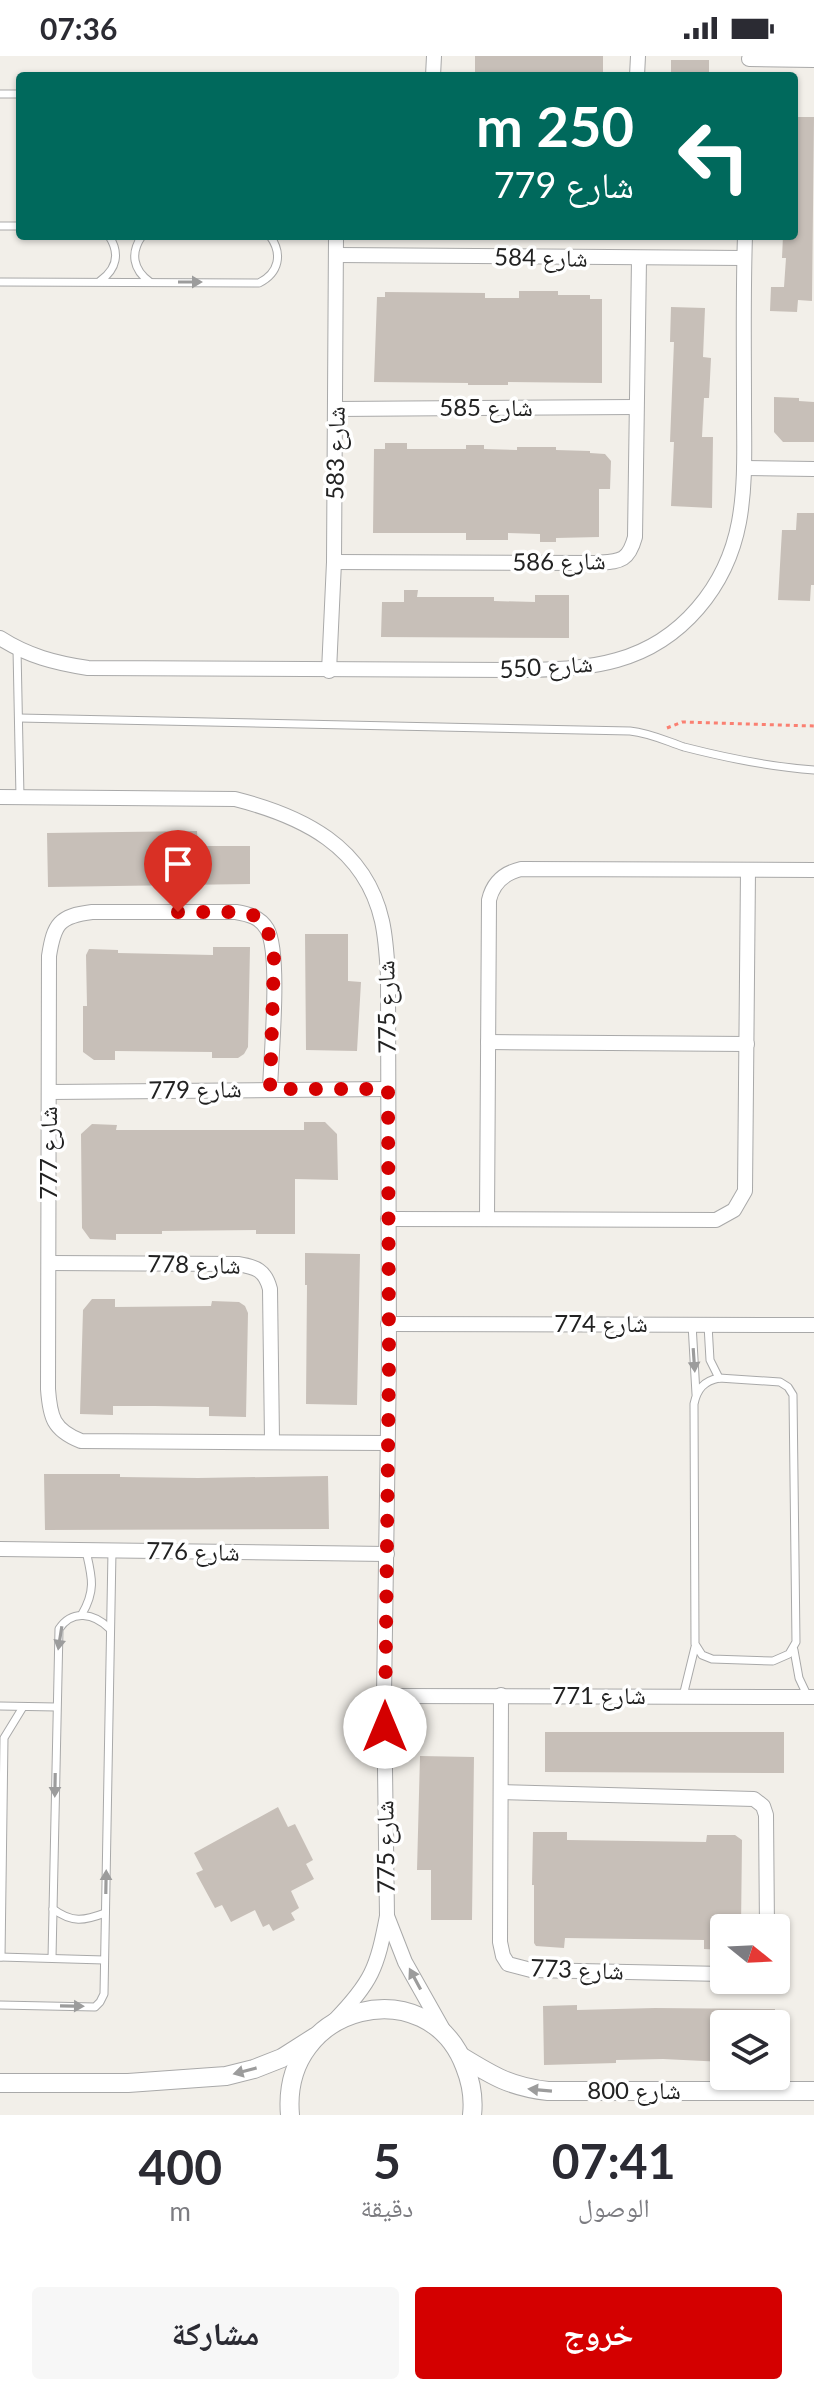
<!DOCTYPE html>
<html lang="ar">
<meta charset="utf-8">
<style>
:root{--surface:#fff;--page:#f7f7f7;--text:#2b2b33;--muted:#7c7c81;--accent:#d40000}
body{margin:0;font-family:Lato,"Noto Naskh Arabic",sans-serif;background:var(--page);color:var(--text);direction:rtl;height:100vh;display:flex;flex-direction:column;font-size:30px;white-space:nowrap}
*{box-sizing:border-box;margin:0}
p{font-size:26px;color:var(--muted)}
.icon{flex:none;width:44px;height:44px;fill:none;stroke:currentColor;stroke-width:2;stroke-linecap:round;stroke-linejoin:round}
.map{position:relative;height:2059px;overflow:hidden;direction:ltr}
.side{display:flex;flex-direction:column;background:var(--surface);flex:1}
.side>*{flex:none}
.top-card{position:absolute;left:16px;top:16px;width:782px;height:168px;border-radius:8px;box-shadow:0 2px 6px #0004;direction:rtl;background:#00695c;color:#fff;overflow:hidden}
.needle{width:52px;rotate:108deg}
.controls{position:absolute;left:710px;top:1858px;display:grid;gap:16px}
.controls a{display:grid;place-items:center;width:80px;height:80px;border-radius:8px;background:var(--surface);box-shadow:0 2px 6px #0004;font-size:40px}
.pin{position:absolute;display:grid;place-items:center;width:68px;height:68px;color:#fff;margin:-82px -34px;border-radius:50% 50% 50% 0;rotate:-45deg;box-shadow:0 0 8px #0007}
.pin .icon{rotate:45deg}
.me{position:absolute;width:88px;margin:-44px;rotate:0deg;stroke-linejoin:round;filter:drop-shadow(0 0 6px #0008)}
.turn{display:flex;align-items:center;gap:28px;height:168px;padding:0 32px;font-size:36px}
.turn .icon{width:104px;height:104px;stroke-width:2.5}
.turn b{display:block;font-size:56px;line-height:68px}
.eta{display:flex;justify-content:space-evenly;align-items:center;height:136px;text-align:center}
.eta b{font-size:48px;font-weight:700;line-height:56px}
.primary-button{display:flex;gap:16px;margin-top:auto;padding:16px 32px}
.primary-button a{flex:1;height:92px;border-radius:8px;background:var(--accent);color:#fff;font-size:32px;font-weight:700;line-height:92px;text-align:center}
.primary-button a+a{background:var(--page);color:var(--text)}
.status{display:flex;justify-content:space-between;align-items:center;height:56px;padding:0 40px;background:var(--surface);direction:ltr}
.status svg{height:22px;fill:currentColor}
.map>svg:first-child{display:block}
</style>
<div class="status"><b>07:36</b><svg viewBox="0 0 49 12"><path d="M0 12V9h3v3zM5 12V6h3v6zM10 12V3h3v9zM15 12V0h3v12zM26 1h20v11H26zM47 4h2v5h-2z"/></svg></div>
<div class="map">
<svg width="814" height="2059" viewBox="0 0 814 2059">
<rect width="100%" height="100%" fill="#f2efe9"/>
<g fill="#c7bfb8">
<rect x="475" y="0" width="128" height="20"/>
<path d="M671,4H709V20H678V18H671Z"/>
<path d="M794,61H814L812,245L798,244L797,256L770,255L771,231H784L786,202H782L783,180H794Z"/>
<path d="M519,235H558V239H590V243H602V327L508,326V329H468V327L374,326L377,241H385V236L485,237V242H519Z"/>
<path d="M671,251L705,252L703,301L711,302L709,342H704L702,381H713L712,452L671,450L674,386H670L674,286H670Z"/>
<path d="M774,341L799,342V345L814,346V386H783L774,376Z"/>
<path d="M385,387H407V393H466V389H484V393L517,394V391H556V394L590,395V397L605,398L611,405L610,433H599V481L556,482V486H540V478L508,477V484H466V477H373L374,393H385Z"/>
<path d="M797,457H814V529H811L810,545L778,544L782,474H796Z"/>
<path d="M404,534H418L417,541H494V545L535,546V539H569V582L381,581L382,546H404Z"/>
<path d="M197,775L198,790H250V828L48,831L47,777Z"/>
<path d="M305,878H348V925L361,926L357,995L306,994Z"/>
<path d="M213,891H250L248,991L244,998L238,1002H212V996L115,995V1004H94L83,996V950H87L86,899L89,893L118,894V897L213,899Z"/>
<path d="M304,1066H325L337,1078L338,1124L295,1123V1178H256V1174L162,1175V1178H116V1184L90,1183L82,1172L81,1078L92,1068L117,1069L116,1074H304Z"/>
<path d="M305,1197L360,1198L357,1349L306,1348L307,1229H305Z"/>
<path d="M92,1243H115V1251L211,1250L212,1245L239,1246L245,1250L248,1257L246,1361L209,1360V1351L155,1350H113V1359L80,1358L83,1254Z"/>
<path d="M44,1418H120V1421L198,1422L328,1420L329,1473L45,1474Z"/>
<path d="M545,1676H784V1717L545,1716Z"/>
<path d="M420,1700L474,1701L472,1864H431V1814H417Z"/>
<path d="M278,1751L288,1771L295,1768L313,1804L306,1808L314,1823L291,1835L299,1852L291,1857L295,1864L273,1875L269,1868L263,1871L255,1854L231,1866L222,1849L215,1852L196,1817L203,1814L194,1797Z"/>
<path d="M533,1776H567V1784L706,1786L707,1779H735L742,1784L741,1872H724V1894L704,1893V1884L565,1882L564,1892L536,1890L534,1887V1829H532Z"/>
<path d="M577,1949V1954L655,1952L775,1953V1968H724V2006L663,2003L616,2004V2007L544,2009L543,1950Z"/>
</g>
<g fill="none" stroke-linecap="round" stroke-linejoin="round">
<defs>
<g id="service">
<path d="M0,38H20"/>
<path d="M0,170H20"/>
<path d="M142,180C130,197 133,214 150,226"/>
<path d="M100,225C117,213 120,197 109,180"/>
<path d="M0,226L259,227C279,217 283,198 270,180"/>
<path d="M17,593L20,741"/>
<path d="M19,662L630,675C650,677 666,685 684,691C727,702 770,711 814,714"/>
<path d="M692,1268L696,1338"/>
<path d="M708,1269L710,1304L719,1322"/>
<path d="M719,1322L780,1326L788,1331L793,1339L796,1586L789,1598L773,1605L712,1603L702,1599L695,1588L694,1348C697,1333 704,1325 719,1322Z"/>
<path d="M82,1558C96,1534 92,1521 86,1495"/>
<path d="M794,1594L799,1622L807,1639"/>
<path d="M683,1640L695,1591"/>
<path d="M0,1650L56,1651"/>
<path d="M53,1853C72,1867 84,1865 105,1857"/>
<path d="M0,1901L104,1904"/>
<path d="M1,1901L4,1682L23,1651"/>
<path d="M52,1902L59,1573C72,1553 94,1557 110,1573"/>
<path d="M0,1949L95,1951L100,1946L104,1938L112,1495"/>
</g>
<g id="minor">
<path d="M749,3L814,4"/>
<path d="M433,20L434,0"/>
<path d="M637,20L638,0"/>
<path d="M337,199L744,202"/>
<path d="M336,353L636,351"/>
<path d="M744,412L814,413"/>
<path d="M334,506L595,507C619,505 628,507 635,481L639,203"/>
<path d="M0,582C28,600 55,607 88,612L533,614C561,613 589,612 617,604C682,586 727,530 739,466C746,428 744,389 744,350C744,294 743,237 745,180"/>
<path d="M329,615L334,506L336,180"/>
<path d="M0,741L235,743C302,760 365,790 382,865C386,883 387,902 388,920L389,1305L384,1640L387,1860C377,1912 372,1926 334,1965"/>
<path d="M488,986L747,988"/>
<path d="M270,1033C271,1000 281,897 267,873C260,861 248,858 236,856H92C59,860 54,868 49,900L48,1333C50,1361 53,1374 81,1385L386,1387"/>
<path d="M50,1036L388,1033"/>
<path d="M388,1163L716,1164L734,1154L745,1135L748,814"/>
<path d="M487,1163L489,844C493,827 504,817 521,813L814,814"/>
<path d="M49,1207L238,1208C256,1211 265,1214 270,1233L272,1384"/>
<path d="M388,1268L814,1269"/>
<path d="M0,1493L387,1498"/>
<path d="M501,1639L500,1886L503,1900L508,1908L531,1914L724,1918"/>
<path d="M384,1640L814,1641"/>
<path d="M502,1736L754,1743L763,1750L766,1759L767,1872"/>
<path d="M387,1860L405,1906L445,1977"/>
</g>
<g id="tertiary">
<path d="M462,2001C493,2020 511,2031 548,2035H814"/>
<path d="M0,2027H128L226,2020L254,2013L282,2002L315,1981"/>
<path d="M290,2059C280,1947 429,1913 465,2011C471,2026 474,2042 472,2059"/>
</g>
</defs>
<use href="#service" stroke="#a9a9a9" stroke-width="9"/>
<use href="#minor" stroke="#a9a9a9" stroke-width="16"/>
<use href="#tertiary" stroke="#a9a9a9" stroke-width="20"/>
<path stroke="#fa8072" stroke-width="3" stroke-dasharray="4 4" stroke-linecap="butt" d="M667,672L682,666L814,670"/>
<use href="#service" stroke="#fff" stroke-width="7"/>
<use href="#minor" stroke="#fff" stroke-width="14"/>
<use href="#tertiary" stroke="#fff" stroke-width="18"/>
</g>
<defs><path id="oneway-solid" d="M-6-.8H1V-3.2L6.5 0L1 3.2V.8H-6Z" transform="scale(2)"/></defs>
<g fill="#9c9c9c">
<use href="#oneway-solid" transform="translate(190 226)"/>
<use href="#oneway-solid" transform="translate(694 1304) rotate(86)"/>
<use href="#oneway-solid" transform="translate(60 1582) rotate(99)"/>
<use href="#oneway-solid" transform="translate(55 1729) rotate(91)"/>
<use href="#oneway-solid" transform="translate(106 1826) rotate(-89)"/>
<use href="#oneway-solid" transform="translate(415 1923) rotate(-118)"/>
<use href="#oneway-solid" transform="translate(72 1950) rotate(1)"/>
<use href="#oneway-solid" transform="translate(245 2015) rotate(165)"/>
<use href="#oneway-solid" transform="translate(540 2034) rotate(-175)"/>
</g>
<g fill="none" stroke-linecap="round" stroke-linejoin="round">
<path stroke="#d40000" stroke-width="14" stroke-dasharray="0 25.2" d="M178,856H236L253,859L267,871L274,903L270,1033H388L389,1305L385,1671"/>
</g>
<g text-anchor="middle" stroke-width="7" stroke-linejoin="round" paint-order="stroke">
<g font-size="24" fill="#222" stroke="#fff">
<text transform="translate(541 202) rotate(1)" y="8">شارع 584</text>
<text x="486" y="360">شارع 585</text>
<text transform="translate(336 397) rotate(-89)" y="8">شارع 583</text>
<text transform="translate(559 506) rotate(-1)" y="8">شارع 586</text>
<text transform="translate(546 611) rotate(-4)" y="8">شارع 550</text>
<text transform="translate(387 951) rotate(-91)" y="8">شارع 775</text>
<text transform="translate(195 1034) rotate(-1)" y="8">شارع 779</text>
<text transform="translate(49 1097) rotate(-90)" y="8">شارع 777</text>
<text transform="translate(194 1209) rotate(1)" y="8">شارع 778</text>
<text x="601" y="1276">شارع 774</text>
<text transform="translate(193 1496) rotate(1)" y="8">شارع 776</text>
<text x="599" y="1648">شارع 771</text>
<text transform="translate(386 1791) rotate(-91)" y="8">شارع 775</text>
<text transform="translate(577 1914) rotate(2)" y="8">شارع 773</text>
<text x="634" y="2043">شارع 800</text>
</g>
</g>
</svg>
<div class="controls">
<a><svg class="needle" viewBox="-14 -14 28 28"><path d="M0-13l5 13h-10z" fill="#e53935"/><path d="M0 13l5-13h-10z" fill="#7c7c81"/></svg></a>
<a><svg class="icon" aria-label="layers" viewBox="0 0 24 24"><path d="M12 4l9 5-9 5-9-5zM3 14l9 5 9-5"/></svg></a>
</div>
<div class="pin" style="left:178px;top:856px;background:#d93025"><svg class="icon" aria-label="arrive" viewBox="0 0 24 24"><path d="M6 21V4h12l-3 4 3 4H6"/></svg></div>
<svg class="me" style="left:385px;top:1671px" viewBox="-20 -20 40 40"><circle r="19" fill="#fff"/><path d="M0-13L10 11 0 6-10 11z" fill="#d40000"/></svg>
<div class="top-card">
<div class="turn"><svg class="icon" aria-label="left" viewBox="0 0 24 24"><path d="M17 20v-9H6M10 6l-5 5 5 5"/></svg><div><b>250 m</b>شارع 779</div></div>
</div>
</div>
<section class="side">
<div class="eta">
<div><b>07:41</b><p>الوصول</p></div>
<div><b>5</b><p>دقيقة</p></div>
<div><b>400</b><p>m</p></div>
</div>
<div class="primary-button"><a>خروج</a><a>مشاركة</a></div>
</section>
